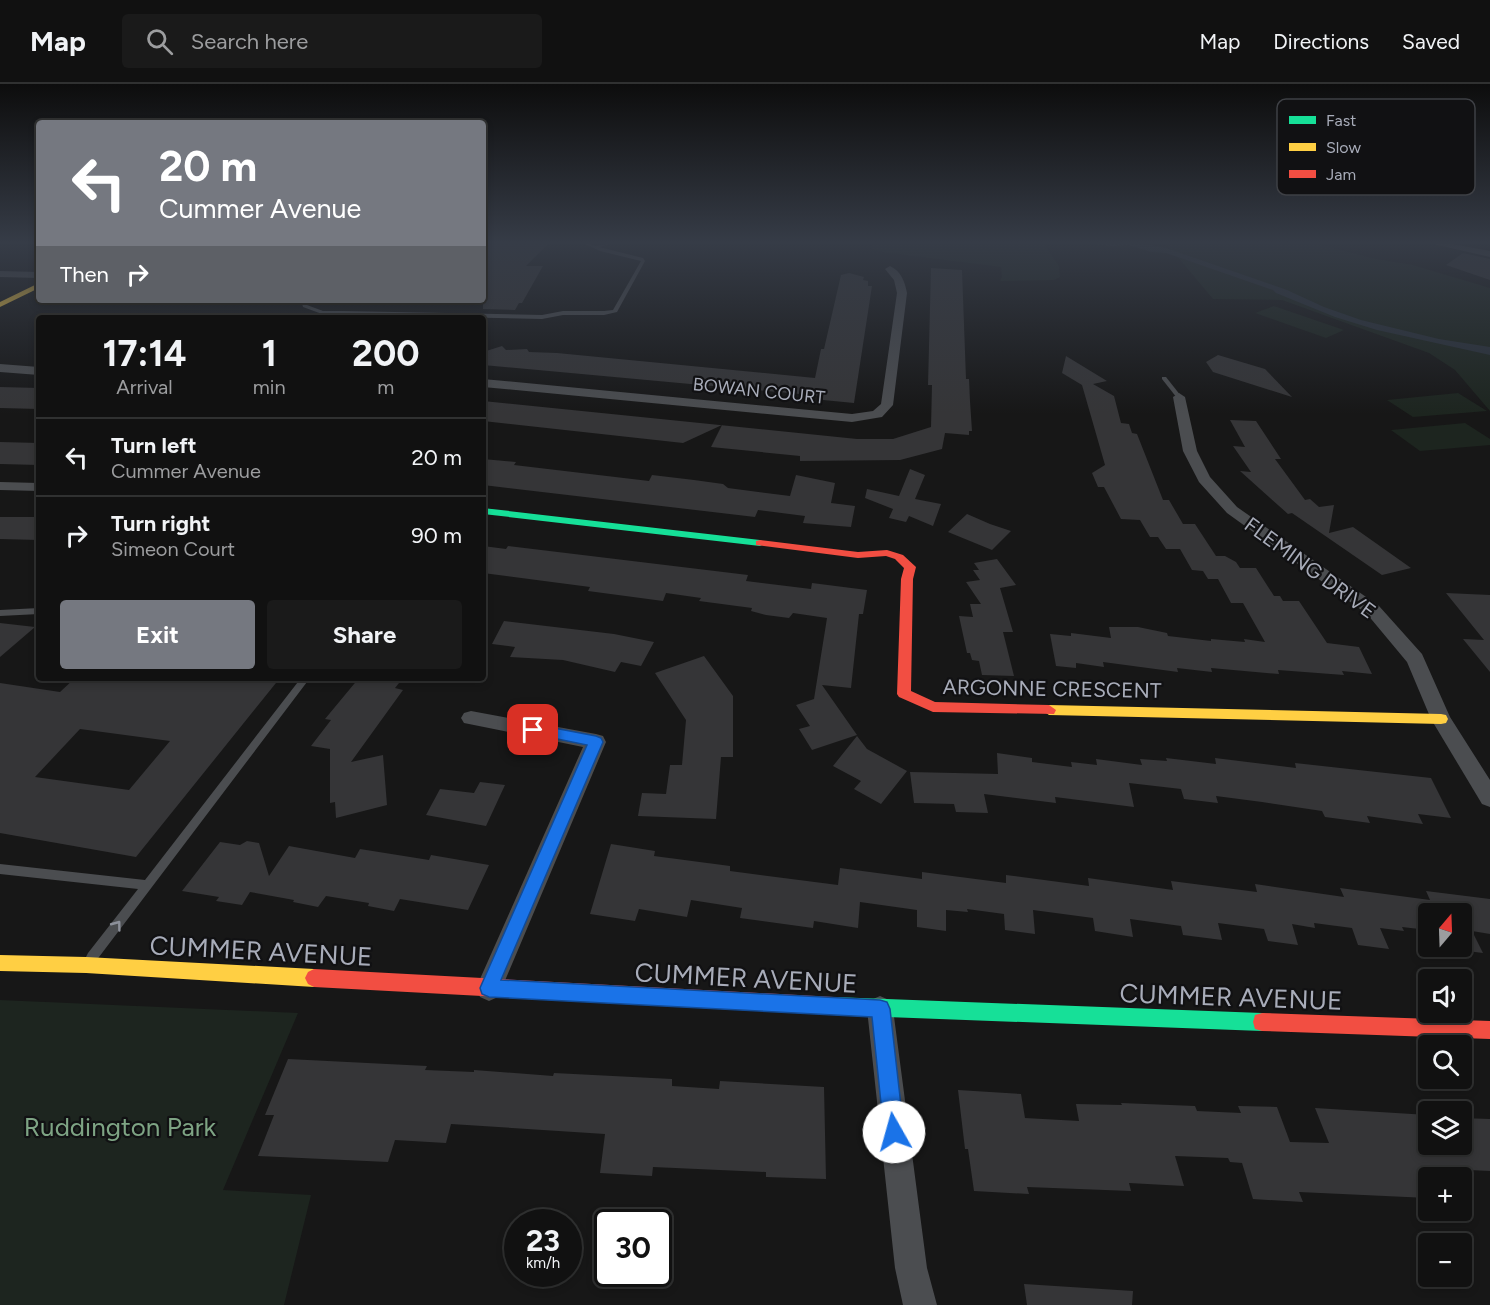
<!DOCTYPE html>
<meta charset="utf-8">
<style>
:root{--surface:#111;--page:#1a1a1a;--text:#f1f3f6;--muted:#9c9d9f;--line:#303131;--accent:#757880}
body{margin:0;font-family:Figtree,sans-serif;background:var(--page);color:var(--text);height:100vh;display:flex;flex-direction:column;font-size:22px;white-space:nowrap}
*{box-sizing:border-box;margin:0}
p{font-size:20px;color:var(--muted)}
.icon{flex:none;width:33px;height:33px;fill:none;stroke:currentColor;stroke-width:2;stroke-linecap:round;stroke-linejoin:round}
.map{position:relative;flex:1;overflow:hidden}
.sheet{position:absolute;left:36px;top:231px;width:450px;height:366px;display:flex;flex-direction:column;background:var(--surface);border-radius:6px;box-shadow:0 3px 9px #0003,0 0 0 2px var(--line)}
.sheet>*{flex:none}
.top-card{position:absolute;left:36px;top:36px;width:450px;height:183px;border-radius:6px;box-shadow:0 3px 9px #0003,0 0 0 2px var(--line);background:#757880;color:#fff;overflow:hidden}
.needle{width:39px;rotate:19deg}
.fabs{position:absolute;left:1418px;top:819px;display:grid;gap:12px}
.fabs a{display:grid;place-items:center;width:54px;height:54px;border-radius:6px;background:var(--surface);box-shadow:0 3px 9px #0003,0 0 0 2px var(--line);font-size:30px}
.speed{position:absolute;left:504px;top:1125px;display:flex;gap:12px;font-size:30px;font-weight:700;text-align:center}
.speed>*{display:grid;place-content:center;width:78px;height:78px;border-radius:50%;background:var(--surface);box-shadow:0 3px 9px #0003,0 0 0 2px var(--line);line-height:1}
.speed small{font-size:15px;font-weight:400}
.speed .limit{border:3px solid #111;border-radius:9px;background:#fff;color:#111}
.pin{position:absolute;display:grid;place-items:center;width:51px;height:51px;color:#fff;margin:-26px;border-radius:12px;box-shadow:0 3px 9px #0006}
.me{position:absolute;width:66px;margin:-33px;rotate:353deg;stroke-linejoin:round;filter:drop-shadow(0 0 4px #0008)}
.turn{display:flex;align-items:center;gap:21px;height:126px;padding:0 24px;font-size:27px}
.turn .icon{width:78px;height:78px;stroke-width:2.5}
.turn b{display:block;font-size:42px;line-height:51px}
.then{display:flex;align-items:center;height:57px;padding:0 24px;background:#0003;gap:12px;font-size:22px}
.eta{display:flex;justify-content:space-evenly;align-items:center;height:102px;text-align:center}
.eta b{font-size:36px;font-weight:700;line-height:42px}
.action{display:flex;gap:12px;margin-top:auto;padding:12px 24px}
.action a{flex:1;height:69px;border-radius:6px;background:var(--accent);color:#fff;font-size:24px;font-weight:700;line-height:69px;text-align:center}
.action a+a{background:var(--page);color:var(--text)}
ul{padding:0;list-style:none}
li{display:flex;align-items:center;gap:18px;height:78px;padding:0 24px;border-top:2px solid var(--line)}
li div{flex:1}
li b{display:block;font-size:22px}
li em{font-style:normal}
header{display:flex;align-items:center;gap:36px;box-sizing:border-box;height:84px;padding:0 30px;background:var(--surface);border-bottom:2px solid var(--line)}
header strong{font-size:28px}
nav{display:flex;gap:33px;margin-inline-start:auto;font-size:21px}
.search{width:420px;height:54px;background:var(--page);display:flex;align-items:center;gap:15px;box-sizing:border-box;padding:0 21px;border-radius:6px;color:var(--muted);font-size:22px}
.map>svg:first-child{display:block}
</style>
<header>
<strong>Map</strong>
<div class="search"><svg class="icon" aria-label="search" viewBox="0 0 24 24"><circle cx="10" cy="10" r="6"/><path d="M15 15l6 6"/></svg>Search here</div>
<nav><a>Map</a><a>Directions</a><a>Saved</a></nav>
</header>
<div class="map">
<svg width="1490" height="1221" viewBox="0 0 1490 1221">
<rect width="100%" height="100%" fill="#171717"/>
<g fill="#1d251f">
<path d="M871,159H1107L1044,160L1059,182L1060,193L1054,196L1000,197L1002,193L1001,183L882,168L871,164Z"/>
<path d="M1166,159H1313L1376,175L1413,181L1490,204V327L1455,286L1429,269L1282,216L1213,215Z"/>
<path d="M1274,222L1344,246L1326,254L1255,229Z"/>
<path d="M115,230H278L329,234H90Z"/>
<path d="M1458,309L1487,327L1413,333L1387,316Z"/>
<path d="M1465,339L1490,355V361L1420,367L1391,346Z"/>
<path d="M0,916L298,929L223,1106L311,1111L284,1221H0Z"/>
</g>
<path fill="#2a313a" d="M1076,159H1140L1166,164L1287,206L1324,223L1361,236L1439,255L1490,263V271L1377,246L1335,233L1276,209L1273,206L1166,169L1151,168L1129,161L1113,162Z"/>
<g fill="#353537" fill-rule="evenodd">
<path d="M483,159L548,160L526,182H543L522,219H519L515,226L483,225Z"/>
<path d="M1463,169L1490,175V196L1446,181Z"/>
<path d="M931,184L962,186L966,295H969L970,317L972,347H969V351L945,349L942,365L900,376L800,377V372L711,363L722,341L683,359L483,337V317L857,355H893L931,343L932,301H928Z"/>
<path d="M849,189L864,193L863,196L868,197V202H872L854,319L823,316V313L821,312L483,281V268L502,262L506,266L527,265L529,268L557,269L815,294L821,265H824L841,191Z"/>
<path d="M1218,271L1265,285L1292,313L1213,288L1206,278Z"/>
<path d="M1066,272L1107,297L1093,300L1114,312L1121,339L1129,340L1132,349L1137,350L1163,416H1169L1183,440H1195L1216,472H1225L1236,478L1240,484H1256L1274,512H1280L1283,517H1299L1327,559L1359,563L1372,590L1342,587L1344,591L1278,586L1279,590L1211,584L1212,588L1177,584L1178,588L1103,578L1104,583L1076,579V584L1056,582L1050,550L1071,552V549L1111,554L1109,543H1138L1167,549L1168,552L1211,557V555L1245,558L1244,555L1265,558L1243,519H1231L1218,495H1208L1203,487L1192,486L1180,465H1166L1158,453H1150L1140,436L1121,435L1104,403H1098L1092,389L1105,381L1082,301L1062,289Z"/>
<path d="M0,303L39,304V325L0,324Z"/>
<path d="M1230,336L1256,337L1281,375H1275L1305,416L1310,415L1319,423L1334,421L1329,449L1353,443L1411,484L1382,491L1292,429L1288,430L1240,387L1251,388L1233,362L1245,363Z"/>
<path d="M0,358L39,359V381L0,380Z"/>
<path d="M483,375L516,378L514,381L649,397L652,391L694,396L723,400L728,404L790,412L796,391L835,399L831,419L855,422L851,443L803,439L805,432L758,426L755,433L483,401Z"/>
<path d="M910,385L925,391L915,415L941,420L933,442L909,432L906,438L889,434L893,425L865,414L867,405L899,412Z"/>
<path d="M967,430L990,440L1011,447L992,466L948,448Z"/>
<path d="M0,433H39V456L0,455Z"/>
<path d="M483,462L506,465L508,462L748,491L746,497L811,505L812,499L867,506L863,530H859L851,604L822,601L857,651L812,666L799,645L810,642L796,621L814,615L827,534L793,529L789,534L766,531L751,527L752,524L699,517L701,514L666,509L663,517L588,507L590,503L483,489Z"/>
<path d="M997,475L1016,501L1000,504L1013,548H1003L1014,592L982,591L979,577L972,576L970,569H967L959,532L973,533L970,520H981L966,498L980,496L973,486H979L974,479Z"/>
<path d="M1446,509L1490,511V588L1463,555L1484,556Z"/>
<path d="M504,537L614,550L654,558L641,582L621,578L615,588L563,576L510,573L515,563L492,560Z"/>
<path d="M0,539L35,543L0,573Z"/>
<path d="M704,572L733,612V673H721L716,735L638,732L642,709L666,710L670,681H682L686,636L655,589Z"/>
<path d="M75,594H280L136,773L0,749V599L60,608ZM80,645L170,657L129,706L35,693Z"/>
<path d="M359,594H403L395,604L403,606L351,678L383,671L387,721L336,734L335,718L330,719V665L311,662L331,636L325,635Z"/>
<path d="M857,652L867,665L907,687L881,720L854,705L861,697L833,682Z"/>
<path d="M997,669L1032,674V678L1072,683L1071,678L1097,681L1096,675L1142,681L1140,675L1167,677L1166,674L1216,680L1215,674L1296,684L1295,679L1431,694L1451,734L1418,730L1423,740L1367,732L1370,739L1325,733L1322,727L1262,718L1216,712L1218,719L1184,715L1181,705L1129,699L1134,723L1055,713L1056,719L984,710L988,729L956,728L954,720L914,719L910,688L998,690Z"/>
<path d="M480,698L505,701L486,742L426,731L440,705L474,709Z"/>
<path d="M247,757L259,759L269,792L289,762L355,774L360,765L429,776L431,771L489,781L468,826L400,815L394,827L368,822L369,819L326,812L318,823L293,818L294,816L250,808L242,821L216,817L219,813L182,807L220,758L240,761Z"/>
<path d="M611,760L655,767L654,772L730,782V787L838,801L840,784L922,795V788L1006,799V791L1089,802L1088,794L1173,806L1171,797L1257,808L1255,800L1344,813L1340,804L1430,816L1426,807L1490,815V850L1472,847L1483,869L1451,865L1450,862H1461V830H1428V846L1402,843L1404,847L1380,844L1389,865L1358,861L1352,844L1314,839L1315,844L1292,840L1298,861L1268,857L1264,845L1218,839L1222,856L1183,851L1181,842L1130,835L1133,853L1095,847L1093,834L1033,826L1035,850L1005,846L1004,830L967,825L968,828L946,826V847L917,843V826L860,818L858,844L814,837L813,844L740,834L742,824L691,816L687,833L639,825L635,837L590,830Z"/>
<path d="M288,975L427,982L425,986L474,988V986L553,992L554,989L672,995V1002L719,1005L720,997L824,1003L826,1095L766,1093V1088L653,1083L652,1092L600,1089L605,1050L451,1040L446,1059L395,1056L388,1078L258,1072L274,1031H265Z"/>
<path d="M958,1006L1021,1010L1025,1034L1079,1037L1076,1020L1122,1021L1121,1019L1195,1022L1197,1027L1241,1029L1238,1022L1277,1023L1290,1058L1329,1059L1315,1024L1428,1031V1060H1461V1034L1490,1035V1087L1448,1085L1452,1094H1428V1114L1299,1108L1303,1118L1253,1115L1242,1079L1230,1078L1228,1074L1175,1072L1184,1102L1129,1099L1131,1107L1027,1103L1029,1110L974,1107L968,1065H965Z"/>
<path d="M1024,1200L1133,1207L1132,1221H1027Z"/>
</g>
<g fill="none" stroke-linecap="round" stroke-linejoin="round">
<g fill="#4b4d50" fill-rule="evenodd">
<path d="M583,159H588L595,162L614,159L599,163L643,174L645,177L617,228L604,231H563L542,235L344,231L322,230L303,223L301,216H305L307,221L323,227H344L542,231L563,227H604L613,226L641,177L600,167Z"/>
<path d="M1162,293H1166L1181,312V314H1177L1162,295Z"/>
<path d="M39,524V530L0,532V526Z"/>
<path d="M301,594H310L96,877L92,879L88,877L86,873L88,869L138,805L0,790V780L145,796Z"/>
</g>
<g fill="#4b4d50" fill-rule="evenodd">
<path d="M1429,159H1447L1490,167V173Z"/>
<path d="M890,182C901,187 905,198 907,209L893,321L882,333L852,338L483,303V295L852,330L873,327L881,320L897,209L894,196L885,185Z"/>
<path d="M0,187L39,188V194L0,193Z"/>
<path d="M0,280L39,283V291L0,288Z"/>
<path d="M1179,309L1185,313L1197,367L1210,393L1237,423L1379,522L1422,570L1450,633L1490,696V723L1482,720L1431,635L1407,578L1367,530L1227,429L1199,398L1183,367L1173,313Z"/>
<path d="M0,398L39,399V407L0,406Z"/>
<path d="M471,627L596,650L603,652L606,658L498,913L489,917L480,913L476,904L583,663L464,639L461,634L464,629Z"/>
<path d="M880,912L889,916L893,925L927,1184L937,1221H903L895,1184L867,925L871,916Z"/>
</g>
<g fill="#16e098" fill-rule="evenodd">
<path d="M483,424L760,456L766,459L760,462L483,430Z"/>
<path d="M834,913L1262,929L1269,931L1271,938L1269,945L1262,947L834,931L828,928L825,922L828,916Z"/>
</g>
<g fill="#ffcf43" fill-rule="evenodd">
<path d="M39,199V204L0,223V218Z"/>
<path d="M1049,621L1441,630L1446,631L1448,635L1446,639L1441,640L1049,631L1042,626Z"/>
<path d="M0,871L86,873L314,885L320,888L323,894L320,900L314,903L86,889L0,887Z"/>
</g>
<g fill="#f24e42" fill-rule="evenodd">
<path d="M760,456L858,468L887,466L903,471L916,483L913,495L911,607L935,618L1049,621L1056,626L1054,630L933,628L899,613L897,610L901,495L904,484L895,475L886,472L858,474L756,461V457Z"/>
<path d="M314,885L834,913L840,916L843,922L840,928L834,931L314,903L308,900L305,894L308,888Z"/>
<path d="M1262,929L1490,937V955L1262,947L1255,945L1253,938L1255,931Z"/>
</g>
</g>
<defs><path id="oneway-chevron" d="M-2-3.5L2.5 0L-2 3.5" fill="none" stroke-width="1.6" stroke-linecap="round" stroke-linejoin="round" transform="scale(1.5)"/></defs>
<use stroke="#8c909a" href="#oneway-chevron" transform="translate(117 841) rotate(-53)"/>
<linearGradient id="sky" x2="0" y2="1"><stop stop-color="#0d0d0d"/><stop offset="0.48" stop-color="#363c47"/><stop offset="1" stop-color="#363c47" stop-opacity="0"/></linearGradient>
<rect width="1490" height="330" fill="url(#sky)"/>
<path fill="#1a73e8" stroke="#114b97" stroke-width="1.5" d="M533,640L596,652L601,654L603,658L501,896L880,916L887,918L890,925L904,1048L901,1055L894,1058L887,1055L884,1048L872,933L489,913L482,910L480,904L587,661L528,649L526,646L528,642Z"/>
<g text-anchor="middle" stroke-width="4.5" stroke-linejoin="round" paint-order="stroke">
<g font-size="18" fill="#a8acb9" stroke="#111113">
<text transform="translate(759 307) rotate(6)" y="6">BOWAN COURT</text>
</g>
<g font-size="21" fill="#a8acb9" stroke="#111113">
<text transform="translate(1310 484) rotate(36)" y="7">FLEMING DRIVE</text>
<text transform="translate(1052 605) rotate(1)" y="7">ARGONNE CRESCENT</text>
</g>
<g font-size="26" fill="#a8acb9" stroke="#111113">
<text transform="translate(261 867) rotate(3)" y="9">CUMMER AVENUE</text>
<text transform="translate(746 894) rotate(3)" y="9">CUMMER AVENUE</text>
<text transform="translate(1231 913) rotate(2)" y="9">CUMMER AVENUE</text>
</g>
<g font-size="26" fill="#7ea484" stroke="#111113">
<text x="120" y="1052">Ruddington Park</text>
</g>
</g>
<rect x="1277" y="15" width="198" height="96" rx="9" fill="#111113" stroke="#3e4045" stroke-width="1.5"/>
<rect x="1289" y="32" width="27" height="8" fill="#16e098"/>
<rect x="1289" y="59" width="27" height="8" fill="#ffcf43"/>
<rect x="1289" y="86" width="27" height="8" fill="#f24e42"/>
<g font-size="16" fill="#a8acb9">
<text x="1326" y="42">Fast</text>
<text x="1326" y="69">Slow</text>
<text x="1326" y="96">Jam</text>
</g>
</svg>
<div class="fabs">
<a><svg class="needle" viewBox="-14 -14 28 28"><path d="M0-13l5 13h-10z" fill="#e53935"/><path d="M0 13l5-13h-10z" fill="#9c9d9f"/></svg></a>
<a><svg class="icon" aria-label="sound" viewBox="0 0 24 24"><path d="M4 9h4l5-4v14l-5-4H4zM17 9q2 3 0 6"/></svg></a>
<a><svg class="icon" aria-label="search" viewBox="0 0 24 24"><circle cx="10" cy="10" r="6"/><path d="M15 15l6 6"/></svg></a>
<a><svg class="icon" aria-label="layers" viewBox="0 0 24 24"><path d="M12 4l9 5-9 5-9-5zM3 14l9 5 9-5"/></svg></a>
<a>+</a>
<a>−</a>
</div>
<div class="speed"><div>23<small>km/h</small></div><div class="limit">30</div></div>
<div class="pin" style="left:533px;top:646px;background:#d93025"><svg class="icon" aria-label="arrive" viewBox="0 0 24 24"><path d="M6 21V4h12l-3 4 3 4H6"/></svg></div>
<svg class="me" style="left:894px;top:1048px" viewBox="-20 -20 40 40"><circle r="19" fill="#fff"/><path d="M0-13L10 11 0 6-10 11z" fill="#1a73e8"/></svg>
<div class="top-card">
<div class="turn"><svg class="icon" aria-label="left" viewBox="0 0 24 24"><path d="M17 20v-9H6M10 6l-5 5 5 5"/></svg><div><b>20 m</b>Cummer Avenue</div></div>
<div class="then">Then<svg class="icon" aria-label="right" viewBox="0 0 24 24"><path d="M7 20v-9h11M14 6l5 5-5 5"/></svg></div>
</div>
<section class="sheet">
<div class="eta">
<div><b>17:14</b><p>Arrival</p></div>
<div><b>1</b><p>min</p></div>
<div><b>200</b><p>m</p></div>
</div>
<ul>
<li><svg class="icon" aria-label="left" viewBox="0 0 24 24"><path d="M17 20v-9H6M10 6l-5 5 5 5"/></svg><div><b>Turn left</b><p>Cummer Avenue</p></div><em>20 m</em></li>
<li><svg class="icon" aria-label="right" viewBox="0 0 24 24"><path d="M7 20v-9h11M14 6l5 5-5 5"/></svg><div><b>Turn right</b><p>Simeon Court</p></div><em>90 m</em></li>
</ul>
<div class="action"><a>Exit</a><a>Share</a></div>
</section>
</div>
